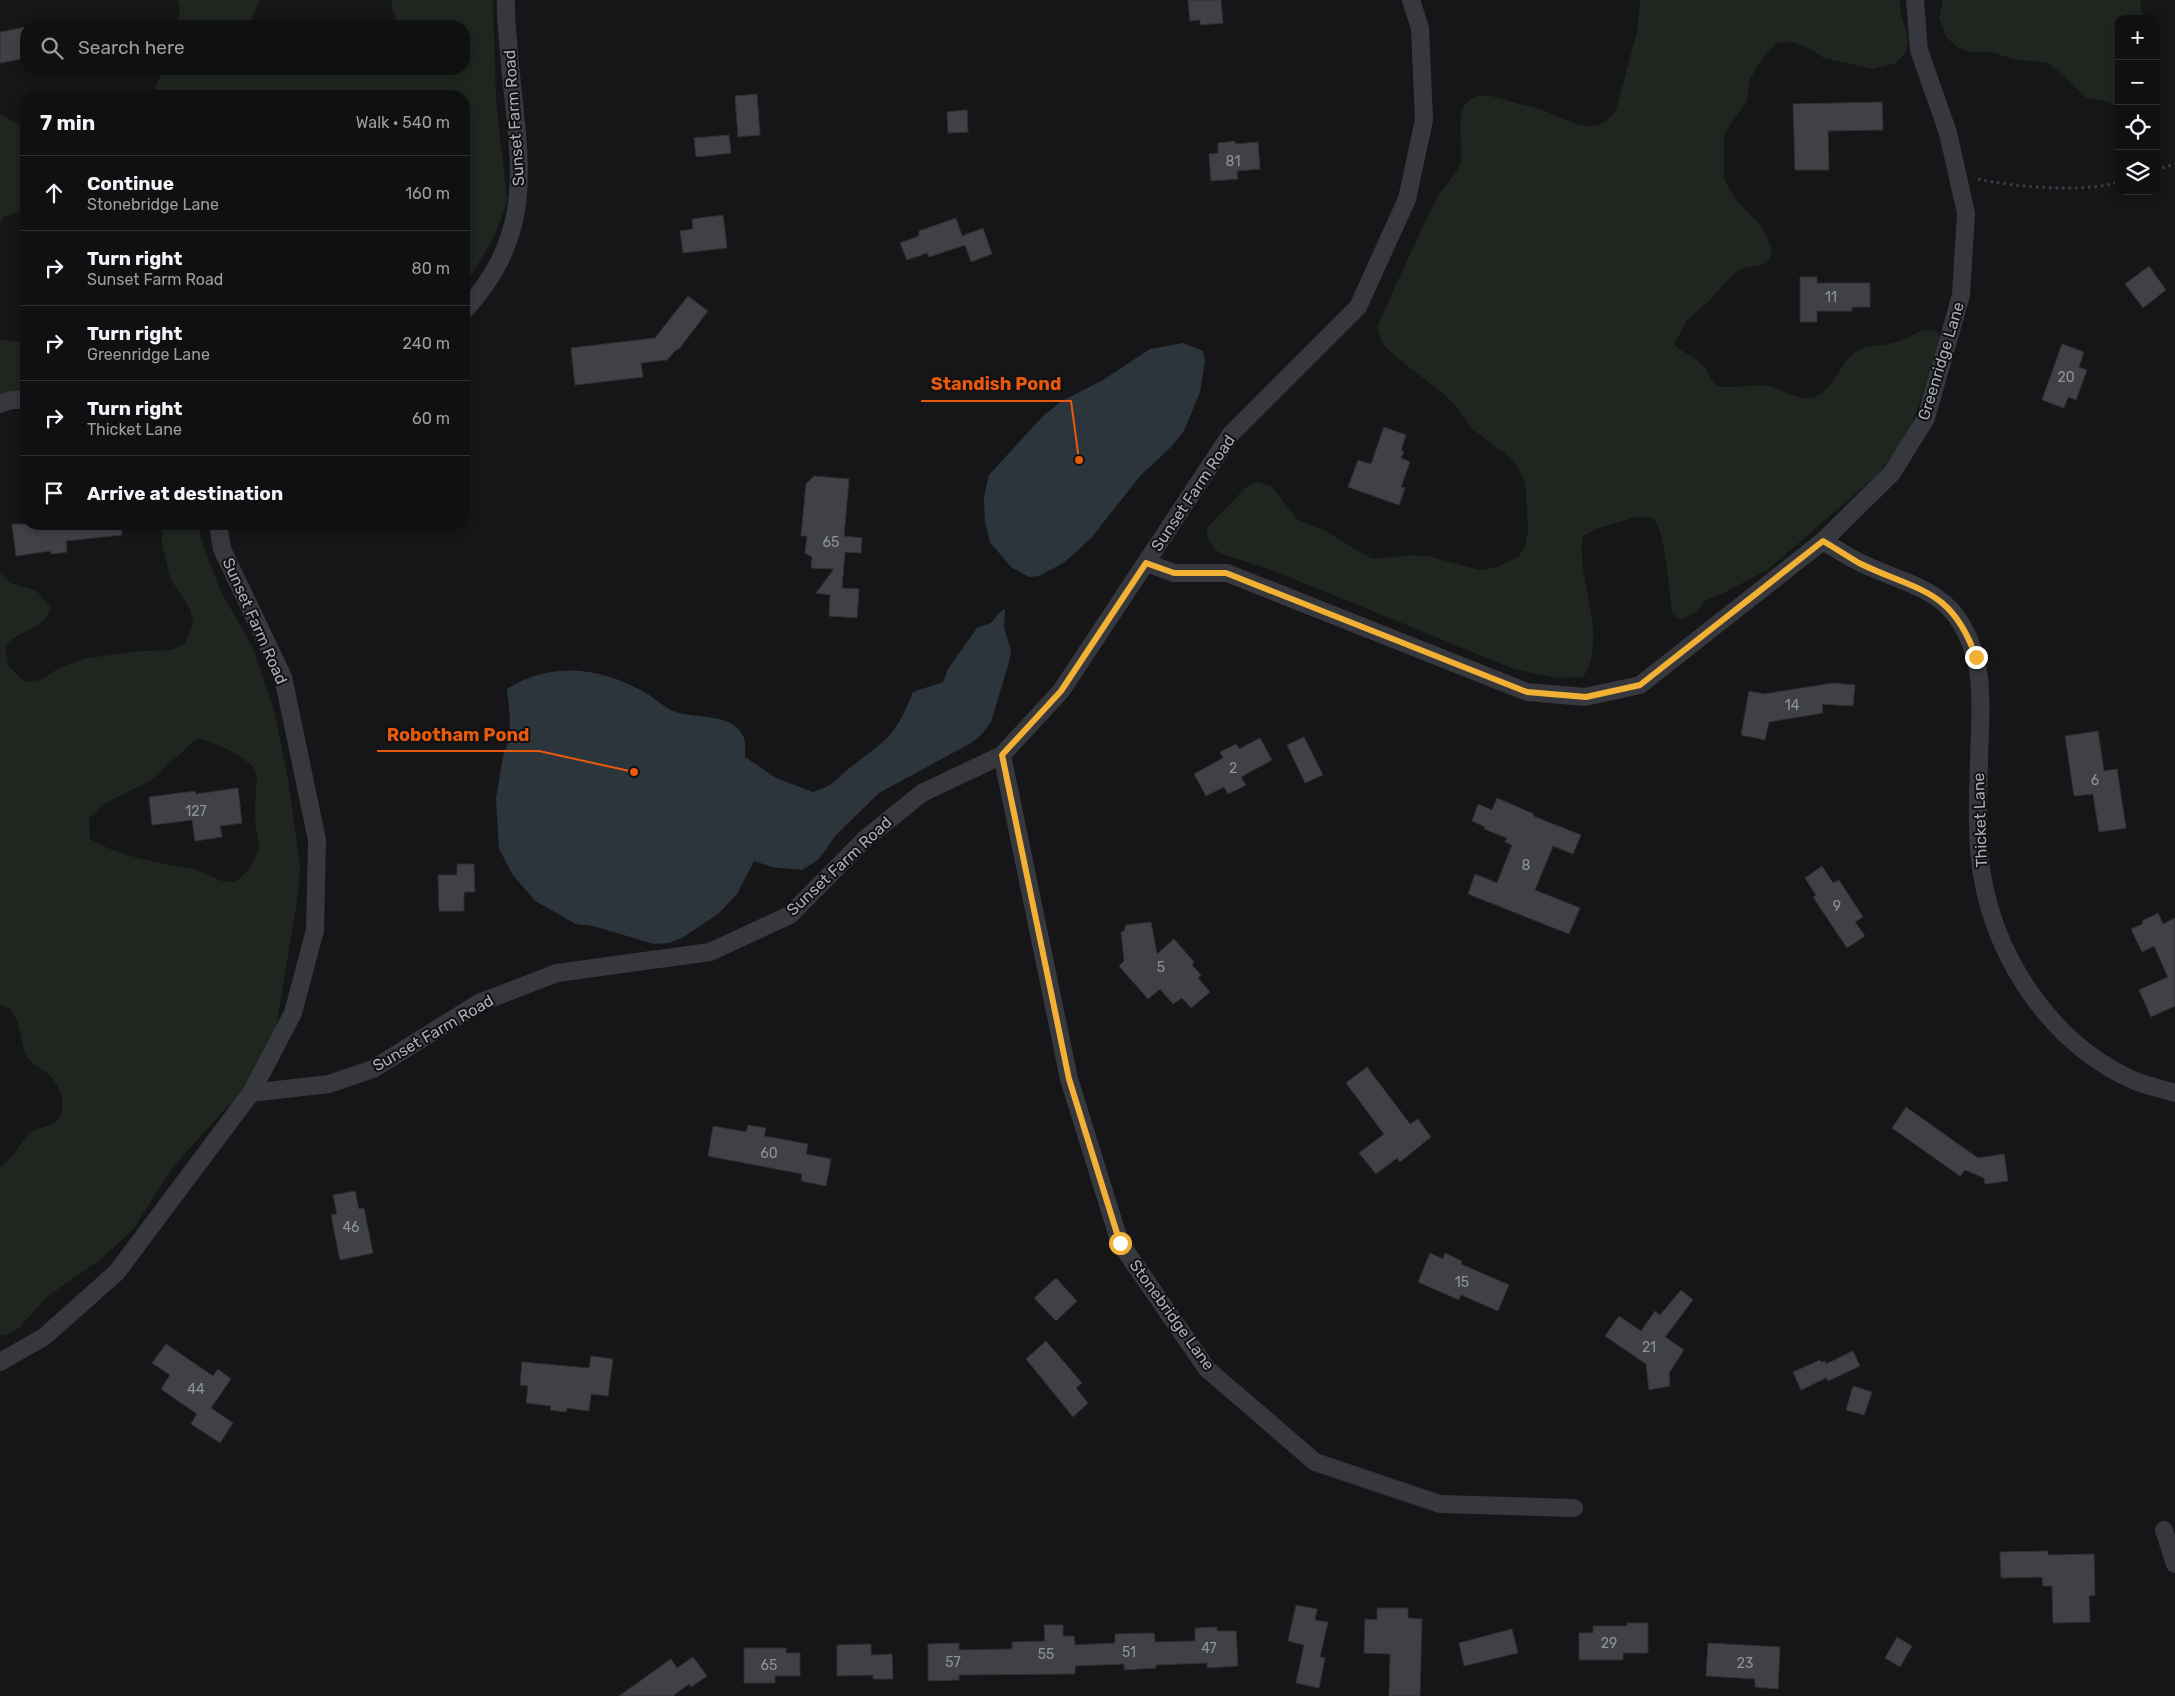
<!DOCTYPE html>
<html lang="en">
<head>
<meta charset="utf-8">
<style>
	body { margin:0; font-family:Rubik,sans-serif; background:#19191b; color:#f1f3f6 }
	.controls { position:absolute; right:15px; top:15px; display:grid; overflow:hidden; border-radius:10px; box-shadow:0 2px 8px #0003 }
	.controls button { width:45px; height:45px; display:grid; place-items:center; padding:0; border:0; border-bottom:1px solid #303032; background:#101012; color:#f1f3f6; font:25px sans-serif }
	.stop { position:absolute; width:15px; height:15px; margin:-11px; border:4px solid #f2b134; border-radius:50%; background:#fff }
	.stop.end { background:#f2b134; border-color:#fff; box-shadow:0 1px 5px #0008 }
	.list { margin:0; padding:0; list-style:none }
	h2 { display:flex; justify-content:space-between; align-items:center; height:65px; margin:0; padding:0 20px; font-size:21px }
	h2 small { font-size:16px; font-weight:400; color:#9c9d9f }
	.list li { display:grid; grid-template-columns:32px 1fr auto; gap:15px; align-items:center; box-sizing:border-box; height:75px; padding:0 20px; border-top:1px solid #303032 }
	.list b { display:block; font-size:19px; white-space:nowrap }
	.list p { margin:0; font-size:16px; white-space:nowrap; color:#9c9d9f }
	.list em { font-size:16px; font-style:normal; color:#9c9d9f }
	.icon { flex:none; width:28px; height:28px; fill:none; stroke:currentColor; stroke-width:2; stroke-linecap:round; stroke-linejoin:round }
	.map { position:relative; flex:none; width:2175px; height:1696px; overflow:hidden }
	.search { position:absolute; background:#101012; box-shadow:0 2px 8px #0003; left:20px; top:20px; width:450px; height:55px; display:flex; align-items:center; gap:12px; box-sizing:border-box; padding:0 18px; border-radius:20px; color:#9c9d9f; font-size:19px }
	.panel { position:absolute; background:#101012; box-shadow:0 2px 8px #0003; left:20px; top:90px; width:450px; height:440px; border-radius:20px }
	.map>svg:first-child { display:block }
</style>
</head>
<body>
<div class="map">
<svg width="2175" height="1696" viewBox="0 0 2175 1696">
	<rect width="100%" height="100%" fill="#161618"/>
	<path fill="#1e261f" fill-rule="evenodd" d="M178 0H260L252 17 253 26H178L180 6Z
		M392 0H493L496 100 507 200C499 232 482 259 464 285V96H152L163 69H464V26H396C397 16 391 10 392 0Z
		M1640 0H1900V10L1908 38 1906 52 1896 63 1873 69 1824 58 1806 47 1792 42 1777 43 1762 59 1750 79 1747 101 1724 134V179L1736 200 1759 224 1767 237 1772 252 1770 259 1765 264 1743 268 1731 276 1710 300 1687 320 1674 345C1683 352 1698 359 1705 368 1709 374 1712 383 1718 386 1726 389 1756 384 1767 386 1781 388 1800 403 1815 397 1835 389 1840 360 1859 350 1872 344 1887 346 1900 341 1914 336 1922 325 1938 332L1939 339C1924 391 1914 438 1875 477L1766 571 1721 594 1707 599 1697 611 1684 619H1678L1672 613C1670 597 1665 527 1653 519 1646 514 1631 518 1623 521 1608 525 1596 528 1583 536 1575 580 1610 636 1583 677L1555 678 1514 669 1272 570 1219 553 1209 542 1206 529 1245 488 1257 482 1271 486 1298 520 1324 530 1372 559 1414 555 1427 556 1481 570 1494 568 1519 557 1525 545 1528 531 1526 491 1523 477 1516 464 1506 454 1472 429 1456 406 1446 396 1390 352 1381 341 1377 327C1396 285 1415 242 1436 200 1442 188 1454 178 1459 166 1467 148 1450 110 1473 98 1484 92 1498 98 1510 101 1520 105 1532 106 1542 110 1569 119 1595 141 1616 110L1637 32Z
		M1943 0H2140L2143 19H2119V108L2108 102 2087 98 2049 63 2013 59 1992 52H1971L1957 47 1946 37 1939 18Z
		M0 114 13 122 26 127V209L3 217 0 224Z
		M0 340 26 342V398L0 401Z
		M162 524H198L200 536 220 590 253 648 274 710 288 779 300 865 298 895 272 1052 253 1091 227 1107 173 1167 134 1228 124 1238 101 1259 48 1296 19 1328 6 1336 0 1334V1167C14 1160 19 1143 30 1133 37 1127 48 1128 55 1122 69 1109 61 1086 49 1075 42 1068 34 1066 28 1058 21 1048 22 1032 17 1021 15 1016 11 1012 9 1008L0 1005V573L10 583 37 591 50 607C47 630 14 631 5 647L9 667 25 682 40 680 59 668 87 658 143 651 172 650 185 643 193 623 190 609 170 578 162 542ZM202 739C220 746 250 756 257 775 256 792 254 809 256 825 256 833 260 841 259 848 258 857 242 882 232 882 218 883 206 872 193 869 158 863 121 857 90 839L89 818 105 803 150 781 195 740Z"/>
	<path fill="#2c353c" d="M1183 343 1203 351 1205 361 1200 392 1184 431 1172 446 1141 475 1091 538 1065 562 1039 576 1029 577 1011 567 990 542 985 522 984 497 989 475 1043 416 1062 401 1103 380 1150 349Z
		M1005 609 1004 628 1011 650 1009 662 991 722 982 734 971 743 879 793 836 835 819 859 802 870 772 867 754 861 737 894 718 914 682 938 669 943 654 944 593 926 576 924 535 901 513 875 499 849 496 799 503 756 509 740 510 717 507 689C551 661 600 667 644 692 654 697 663 707 673 711 695 720 733 711 744 738 746 743 745 751 745 757L776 778 813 792C820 789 828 787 834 782 840 777 845 771 852 766 888 739 896 735 913 692L943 682 948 669 977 628 991 623 1000 612Z"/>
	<path fill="#404145" stroke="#303034" d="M1188 0H1221L1223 23 1200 25V20L1190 21Z
		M26 27V58L0 63V32Z
		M757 94 760 135 738 137 735 96Z
		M1882 102 1883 130 1828 131 1829 170H1795L1793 104Z
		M967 110 968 132 948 133 947 112Z
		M729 135 731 153 696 157 694 138Z
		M1235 141V144L1258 142 1260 169 1237 171 1238 179 1211 181 1209 154 1218 153V143Z
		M723 215 727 248 683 253 680 231 693 229 692 219Z
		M956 218 962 236 983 228 992 254 971 262 965 245 929 257 927 253 907 260 900 243 919 236V231Z
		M2149 266 2166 290 2143 308 2125 284Z
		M1800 277H1817V283H1870V307H1852V311H1817V322H1800Z
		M688 296 708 311 679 349 676 350 667 360 641 363 643 377 575 385 571 348 655 338Z
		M2062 344 2084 352 2079 367 2087 370 2076 400 2068 397 2064 408 2042 400Z
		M1384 427 1406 435 1401 450 1404 452 1401 458 1410 462 1401 487 1405 488 1399 505 1348 487 1358 460 1371 464Z
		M814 476 849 479 844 536 862 538 861 553 845 552 842 588 859 589 857 618 829 616 830 595 816 593 834 569 811 568 812 557 805 553 807 536H801L806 484Z
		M12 524H121L122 535 66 541 67 552 51 554 50 551 16 556Z
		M1833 683 1855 685 1853 706 1822 704 1823 713 1769 722 1765 740 1741 735 1749 691 1764 694Z
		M2098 731 2104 771 2117 769 2126 828 2099 832 2093 794 2074 796 2065 736Z
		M1304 737 1323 775 1305 783 1287 745Z
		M1260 738 1272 760 1241 777 1246 785 1228 794 1224 787 1206 796 1194 774 1223 758 1220 752 1236 744 1239 749Z
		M238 788 242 823 220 826 222 837 195 841 192 820 152 825 149 797 195 791 196 794Z
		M1497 798 1534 814 1533 816 1581 835 1573 854 1553 846 1535 890 1580 908 1569 934 1468 894 1475 874 1497 883 1512 845 1505 842 1507 838 1484 829 1485 827 1472 821 1478 804 1492 810Z
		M457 864H474L475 892H464V911H439L438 875H457Z
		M1822 866 1833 883 1839 880 1863 917 1855 922 1865 936 1847 948 1813 897 1816 895 1805 878Z
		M2158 913 2163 924 2175 918V1006L2151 1017 2139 990 2168 977 2154 946 2142 952 2131 929 2143 924 2142 921Z
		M1151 922 1157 954 1174 939 1194 962 1192 965 1201 975 1198 978 1210 992 1191 1008 1182 998 1173 1004 1160 989 1148 999 1119 966 1124 961 1121 932 1124 931 1126 925Z
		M1367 1067 1410 1124 1418 1119 1431 1137 1400 1162 1397 1158 1376 1174 1359 1153 1384 1134 1346 1083Z
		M1906 1107 1978 1158 2004 1154 2008 1181 1985 1184 1984 1178 1965 1170 1960 1176 1892 1128Z
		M748 1125 766 1128 764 1136 808 1144 806 1154 831 1159 826 1186 801 1181 802 1174 708 1156 713 1126 746 1132Z
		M355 1191 359 1209 364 1208 373 1253 340 1260 331 1215 337 1214 333 1195Z
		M1430 1253 1443 1259 1445 1253 1462 1261 1461 1264 1509 1285 1498 1311 1461 1295 1459 1300 1418 1282Z
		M1056 1278 1077 1301 1056 1321 1034 1298Z
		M1681 1290 1693 1300 1665 1337 1684 1350 1669 1373 1670 1386 1649 1390 1646 1364 1605 1336 1619 1316 1641 1331 1655 1311 1660 1315Z
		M1046 1341 1082 1383 1076 1388 1088 1403 1073 1417 1026 1359Z
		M166 1344 213 1376 218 1369 231 1379 211 1408 233 1423 220 1443 191 1424 197 1414 161 1389 170 1375 152 1363Z
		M1853 1351 1860 1366 1828 1381 1826 1378 1801 1390 1793 1372 1820 1360 1821 1362 1825 1361 1826 1364Z
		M591 1356 613 1359 608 1396 591 1394 589 1411 567 1408 566 1412 550 1410 551 1406 526 1403 528 1386 520 1385 522 1362 589 1368Z
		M1853 1386 1872 1392 1864 1415 1846 1410Z
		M2048 1551V1555L2094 1554 2095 1595 2089 1596 2090 1622 2053 1623 2052 1586H2043L2042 1577 2001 1578 2000 1552Z
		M1296 1605 1317 1609 1315 1620 1328 1622 1320 1657 1325 1658 1319 1688 1296 1683 1304 1645 1288 1641Z
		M1377 1608H1408V1618L1422 1619 1420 1696H1389L1390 1654 1364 1653 1365 1619 1377 1620Z
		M1627 1623H1648V1653H1623V1660H1579V1633H1593V1626H1627Z
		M1044 1625H1063V1636H1074L1075 1645 1115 1643V1634L1154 1633 1155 1642 1195 1641V1628L1217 1627V1631H1236L1238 1666 1207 1668V1663L1156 1665V1668L1124 1670V1664L1075 1666V1674L959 1675V1680L928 1681V1644L959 1643V1650L1012 1649V1642L1045 1641Z
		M1512 1629 1518 1653 1464 1666 1459 1643Z
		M1897 1637 1912 1646 1900 1667 1885 1658Z
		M1708 1643 1780 1647 1778 1689 1755 1687V1679L1706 1676Z
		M871 1644V1655L892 1654 893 1679H873V1675L837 1676V1645Z
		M744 1648H786V1653H800V1676H775V1683H744Z
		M693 1657 707 1676 691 1687 689 1684 673 1696H619L671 1659 677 1668Z"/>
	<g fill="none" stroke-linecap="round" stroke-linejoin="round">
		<path stroke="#3d3f44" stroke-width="3" stroke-dasharray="2.5 4" stroke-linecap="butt" d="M2156 170 2175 164
			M1978 179C2013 187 2085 193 2119 182"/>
		<path stroke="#37383d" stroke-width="18" d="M464 311C541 229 517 154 509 53 508 36 505 17 506 0
			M0 404 11 400H26
			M1823 541C1835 548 1846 556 1859 562 1892 579 1933 585 1956 616 1988 661 1980 710 1979 762 1978 799 1976 838 1982 875 1997 962 2053 1045 2135 1081 2148 1086 2162 1089 2175 1093
			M1147 563 1174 573H1227L1527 692 1585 697 1640 685 1823 541 1892 473 1926 418 1961 295 1966 213 1948 133 1919 50 1915 0
			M1002 755 1069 1079 1120 1243 1207 1369 1315 1462 1440 1504 1574 1508
			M251 1093 329 1084 373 1069 479 1003 557 973 710 952 790 915 865 839 922 793 1002 755 1061 691 1231 434 1358 307 1407 199 1424 120 1420 28 1411 0
			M0 1362 44 1337 117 1272 251 1093 293 1013 315 930 317 840 283 677 222 549 218 524
			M2164 1530 2175 1564"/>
	</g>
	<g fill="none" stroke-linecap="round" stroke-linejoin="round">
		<path stroke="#f2b134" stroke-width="6" d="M1120 1243 1069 1079 1002 755 1061 691 1146 563 1174 573H1226L1527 692 1586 697 1640 685 1823 541C1835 548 1847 556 1859 563 1918 592 1951 587 1976 657"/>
	</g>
	<g text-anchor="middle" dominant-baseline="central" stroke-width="4" stroke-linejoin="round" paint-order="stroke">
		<g font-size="14" fill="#8e929b">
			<text x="1233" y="161">81</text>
			<text x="1831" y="297">11</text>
			<text x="2066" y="377">20</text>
			<text x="831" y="542">65</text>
			<text x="1792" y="705">14</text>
			<text x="1233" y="768">2</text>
			<text x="2095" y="780">6</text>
			<text x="196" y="811">127</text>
			<text x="1526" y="865">8</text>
			<text x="1837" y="906">9</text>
			<text x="1161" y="967">5</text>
			<text x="769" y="1153">60</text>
			<text x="351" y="1227">46</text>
			<text x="1462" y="1282">15</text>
			<text x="1649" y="1347">21</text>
			<text x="196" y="1389">44</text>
			<text x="1609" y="1643">29</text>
			<text x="1209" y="1648">47</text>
			<text x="1129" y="1652">51</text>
			<text x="1046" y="1654">55</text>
			<text x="953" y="1662">57</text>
			<text x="1745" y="1663">23</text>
			<text x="769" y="1665">65</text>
		</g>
		<g font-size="16" fill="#a8adb8" stroke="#111113">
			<text transform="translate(514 118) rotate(-94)">Sunset Farm Road</text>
			<text transform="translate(1941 361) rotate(-73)">Greenridge Lane</text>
			<text transform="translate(1193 493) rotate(-56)">Sunset Farm Road</text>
			<text transform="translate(255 621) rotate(66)">Sunset Farm Road</text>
			<text transform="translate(1980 820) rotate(-92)">Thicket Lane</text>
			<text transform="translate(839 866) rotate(-43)">Sunset Farm Road</text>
			<text transform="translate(433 1033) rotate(-30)">Sunset Farm Road</text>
			<text transform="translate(1172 1315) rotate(54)">Stonebridge Lane</text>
		</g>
	</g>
	<path fill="none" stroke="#e8590c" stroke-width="2" d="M1079 460L1071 401H921M634 772L539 751H377"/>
	<g fill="#e8590c" stroke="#111113" stroke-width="2">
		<circle cx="1079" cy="460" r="5"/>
		<circle cx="634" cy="772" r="5"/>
	</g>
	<g font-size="18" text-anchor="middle" font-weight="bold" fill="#e8590c" stroke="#111113" stroke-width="4" stroke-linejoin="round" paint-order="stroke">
		<text x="996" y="390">Standish Pond</text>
		<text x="458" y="741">Robotham Pond</text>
	</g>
</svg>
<div class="controls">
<button>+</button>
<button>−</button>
<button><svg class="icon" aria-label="locate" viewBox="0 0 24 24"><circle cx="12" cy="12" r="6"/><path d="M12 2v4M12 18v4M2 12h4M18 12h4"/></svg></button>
<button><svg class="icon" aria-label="layers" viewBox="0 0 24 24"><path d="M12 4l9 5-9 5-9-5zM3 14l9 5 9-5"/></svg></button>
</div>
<div class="stop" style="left:1120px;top:1243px"></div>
<div class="stop end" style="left:1976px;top:657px"></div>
<div class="search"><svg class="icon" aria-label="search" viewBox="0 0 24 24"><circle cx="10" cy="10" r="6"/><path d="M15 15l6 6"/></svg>Search here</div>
<section class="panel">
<h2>7 min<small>Walk · 540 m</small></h2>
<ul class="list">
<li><svg class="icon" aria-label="ahead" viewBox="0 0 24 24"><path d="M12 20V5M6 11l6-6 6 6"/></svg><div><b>Continue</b><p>Stonebridge Lane</p></div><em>160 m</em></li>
<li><svg class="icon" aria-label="right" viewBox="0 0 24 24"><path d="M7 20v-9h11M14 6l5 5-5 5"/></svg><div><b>Turn right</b><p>Sunset Farm Road</p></div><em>80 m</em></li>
<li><svg class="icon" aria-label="right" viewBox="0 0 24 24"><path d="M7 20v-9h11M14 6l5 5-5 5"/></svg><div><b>Turn right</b><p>Greenridge Lane</p></div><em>240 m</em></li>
<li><svg class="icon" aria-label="right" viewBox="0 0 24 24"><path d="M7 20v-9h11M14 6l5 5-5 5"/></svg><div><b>Turn right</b><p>Thicket Lane</p></div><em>60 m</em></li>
<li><svg class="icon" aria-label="arrive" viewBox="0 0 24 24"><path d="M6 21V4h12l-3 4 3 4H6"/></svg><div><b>Arrive at destination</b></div></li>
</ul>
</section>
</div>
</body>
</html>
